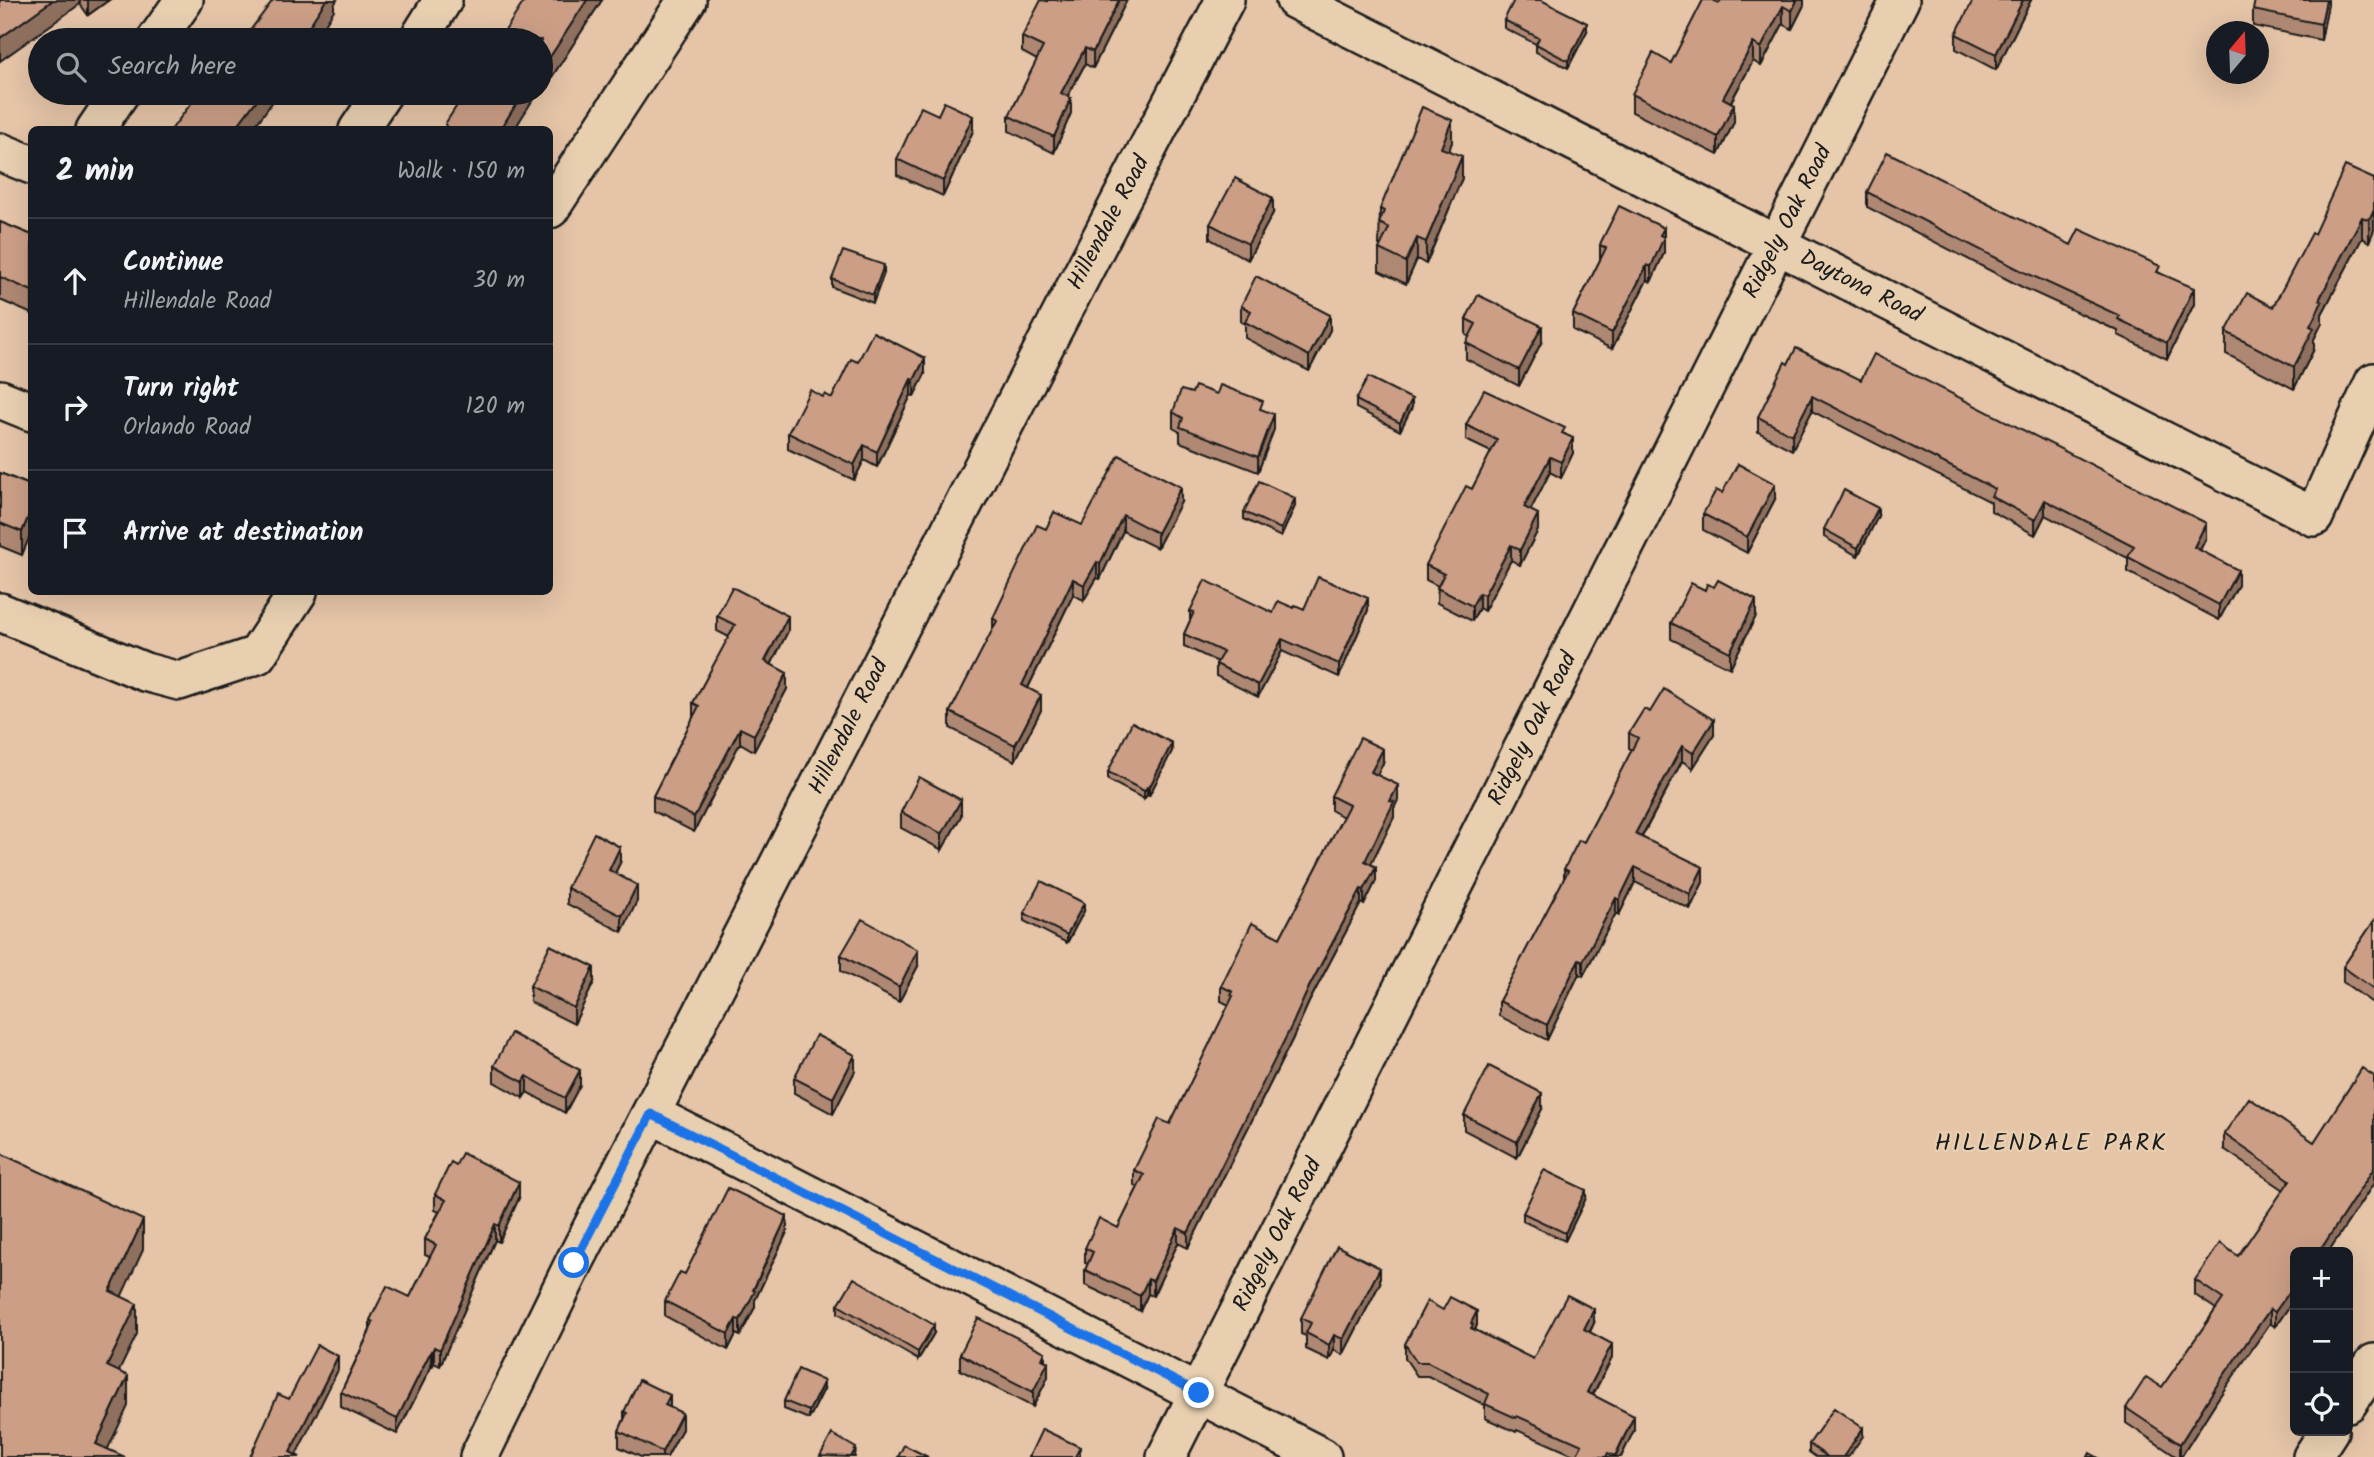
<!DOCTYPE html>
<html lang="en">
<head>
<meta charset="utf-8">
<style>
	body { margin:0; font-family:Kalam,sans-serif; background:#20242c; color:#f1f3f6 }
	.controls { position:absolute; right:21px; bottom:21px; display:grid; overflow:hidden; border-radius:10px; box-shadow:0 7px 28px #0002 }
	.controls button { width:63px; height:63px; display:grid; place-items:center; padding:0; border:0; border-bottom:2px solid #363941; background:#171b24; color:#f1f3f6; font:35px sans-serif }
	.compass { position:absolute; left:2206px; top:21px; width:63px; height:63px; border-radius:50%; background:#171b24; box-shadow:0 7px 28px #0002; rotate:19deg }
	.stop { position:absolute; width:21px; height:21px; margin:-16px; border:5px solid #1a73e8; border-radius:50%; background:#fff }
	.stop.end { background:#1a73e8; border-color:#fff; box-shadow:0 2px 7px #0008 }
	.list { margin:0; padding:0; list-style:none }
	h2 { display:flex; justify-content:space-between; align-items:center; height:91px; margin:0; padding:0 28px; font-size:30px }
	h2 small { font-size:23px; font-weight:400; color:#9ea1a6 }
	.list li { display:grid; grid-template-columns:46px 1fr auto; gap:21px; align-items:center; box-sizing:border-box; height:126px; padding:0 28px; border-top:2px solid #363941 }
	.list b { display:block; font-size:26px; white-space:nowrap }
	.list p { margin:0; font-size:23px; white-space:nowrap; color:#9ea1a6 }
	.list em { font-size:23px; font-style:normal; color:#9ea1a6 }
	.icon { flex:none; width:38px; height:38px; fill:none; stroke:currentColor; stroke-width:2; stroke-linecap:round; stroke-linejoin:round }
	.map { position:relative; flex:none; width:2374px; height:1457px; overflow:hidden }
	.search { position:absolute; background:#171b24; box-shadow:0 7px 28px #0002; left:28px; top:28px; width:525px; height:77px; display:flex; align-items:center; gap:18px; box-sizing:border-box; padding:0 24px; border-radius:38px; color:#9ea1a6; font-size:26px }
	.panel { position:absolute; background:#171b24; box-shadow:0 7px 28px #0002; left:28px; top:126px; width:525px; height:469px; border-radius:10px }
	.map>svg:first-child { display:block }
</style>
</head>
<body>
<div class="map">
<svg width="2374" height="1457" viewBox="0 0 2374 1457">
	<rect width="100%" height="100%" fill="#e5c4a7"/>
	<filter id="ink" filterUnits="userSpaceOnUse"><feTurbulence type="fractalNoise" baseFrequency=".0143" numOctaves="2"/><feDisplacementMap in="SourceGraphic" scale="14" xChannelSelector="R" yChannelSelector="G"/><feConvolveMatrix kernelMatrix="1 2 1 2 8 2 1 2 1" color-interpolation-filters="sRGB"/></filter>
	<g filter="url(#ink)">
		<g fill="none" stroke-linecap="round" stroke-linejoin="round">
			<g stroke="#1c1c1c" stroke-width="42">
				<path id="minor" d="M1295 0 2314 517 2374 382
					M156 40 184 0
					M418 40 443 0
					M95 130 120 93
					M358 130 383 93
					M0 152 32 165
					M550 209 687 0
					M0 399 32 412
					M0 612 145 672 179 681 257 655 298 592
					M651 1114 1322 1457
					M2348 1403 2374 1363
					M479 1457 574 1263 1039 357 1225 0
					M1166 1457 1900 0
					M2312 1457 2329 1431"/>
			</g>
			<use href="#minor" stroke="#e8cfb0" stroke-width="37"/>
		</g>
		<path fill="#af8873" stroke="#1c1c1c" stroke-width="2" d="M0 0H109L88 15 80 4Z
			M525 0H602L546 86 542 84Z
			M1047 0H1127L1093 68 1085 64 1068 96 1071 113 1054 153 1009 131V116L1037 60 1022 52V37Z
			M1804 0V5L1792 29 1783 24 1761 66 1753 61 1731 102 1734 122 1718 155 1632 112V94L1671 63 1719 3Z
			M2031 0 1996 70 1956 49V34Z
			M2328 0 2321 40 2253 26V10Z
			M1504 20 1587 31 1568 68 1536 52V44L1504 28Z
			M973 131 943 196 897 175V159Z
			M1452 142 1449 151 1462 178 1426 264 1417 259 1406 284 1379 271V249L1381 246 1379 245 1380 209Z
			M2374 179 2369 242 2362 238 2322 314V323L2314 339V349L2294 389 2226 354V332L2273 307 2314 234Z
			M1867 192 2071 245 2160 273 2194 304 2167 359 2118 335V331L2022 287 1867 207Z
			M1273 213 1248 260 1210 239V224Z
			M0 222 32 235V314L0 300Z
			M1664 237V253L1651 282 1647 280 1612 349 1573 330V314L1600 260V245Z
			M884 273 873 303 832 287V279Z
			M1241 306 1330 330 1309 371 1245 338V324L1241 322Z
			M1466 319 1542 341 1519 386 1466 359V343L1470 337 1466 335Z
			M858 362 925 374 914 396 911 395 877 467 864 460 854 480 788 449V433L832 398Z
			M1788 364 1861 380 2206 538 2200 550 2238 585 2219 620 2128 572V558L2045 515 2035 535 1991 511V502L1812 411 1792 450 1758 432V417Z
			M1192 393 1263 410 1274 429 1258 472 1180 442V432L1173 428V412Z
			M1356 400 1412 407 1400 431 1356 408Z
			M1466 425 1565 434 1573 453 1561 478 1550 472 1530 511 1538 530 1520 565 1511 560 1484 611 1479 608 1472 621 1437 603 1438 586 1426 580V565L1472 489 1491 452 1466 440Z
			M0 473 32 486 22 555 0 546Z
			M1722 493 1775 499 1747 553 1703 530V514Z
			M1181 502 1157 548 1123 531 1100 579 1097 578 1084 600 1073 595 1028 688 1041 710 1015 761 950 728V712L993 630V618L1046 529 1082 525Z
			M1295 506 1281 537 1244 519V512Z
			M1878 516 1858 556 1824 537V529Z
			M1294 608 1368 610 1339 677 1282 651 1258 697 1216 676V664L1218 662 1184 646V634L1190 621V611L1273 613Z
			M717 616 788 631 771 665 787 689 754 751 740 743 694 832 653 811V796L693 718V703L729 637 717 631Z
			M1756 616 1730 668 1671 639V623Z
			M1650 712 1714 735 1693 768 1682 761 1642 837 1703 882 1690 909 1635 882 1619 915 1616 913 1583 976 1579 974 1547 1040 1499 1016V1001L1564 879V869L1584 842 1632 750 1629 748V733Z
			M1172 751 1149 796 1147 795 1144 799 1108 780V772Z
			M1383 763 1377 775 1398 800 1394 808V817L1371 864 1376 881 1364 905 1361 903 1309 1002 1292 1040 1188 1248 1178 1243 1153 1296 1148 1294 1140 1311 1085 1285V1270L1088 1264 1085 1263V1248L1118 1228 1138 1187 1134 1185V1170L1170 1124 1229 1005 1221 1001V986L1280 938 1343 817 1331 810V796Z
			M901 812 961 816 942 850 901 828Z
			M620 863 615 873 637 901 622 932 567 904V888Z
			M1084 911 1067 943 1024 921V913Z
			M2374 921V1004L2343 982V967Z
			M841 955 918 966 899 1002 841 971Z
			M594 982 574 1024 530 1002V986Z
			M494 1066 580 1085 565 1113 527 1092 523 1098 494 1082Z
			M855 1071 833 1114 794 1093V1078Z
			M1542 1109 1517 1158 1464 1130V1115Z
			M2224 1134 2374 1183 2328 1252H2295V1298L2275 1327 2270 1323 2217 1400 2181 1457H2177L2126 1423V1408L2162 1387 2216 1309 2195 1295V1280L2238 1256 2284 1190 2224 1149Z
			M435 1194 519 1198 499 1242 495 1240 440 1366 434 1363 432 1367H431L397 1434 341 1407V1392L370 1330V1320L410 1297 430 1257 425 1255V1239L439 1212 435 1210Z
			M1586 1198 1565 1241 1523 1221V1213Z
			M787 1232 755 1300V1307L740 1336 736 1334 728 1350 665 1316V1301L685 1274Z
			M1380 1283 1343 1355 1334 1350 1329 1360 1306 1349V1336L1301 1334V1318Z
			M838 1305 934 1333 918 1360 838 1313Z
			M1443 1310 1477 1325 1475 1330 1533 1359 1594 1323 1590 1332 1612 1358 1593 1395 1634 1430 1621 1457H1576V1456L1517 1430 1516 1432 1485 1418V1405L1428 1376H1417L1405 1358V1344Z
			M960 1354 1045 1360 1048 1377 1033 1407 960 1370Z
			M824 1389 809 1419 784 1409V1401Z
			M670 1407 682 1429 667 1457H641L619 1447V1431L624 1420V1412Z
			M1863 1436 1848 1457H1816L1809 1452V1444Z"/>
		<path fill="#8f6f5e" stroke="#1c1c1c" stroke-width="2" d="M53 0H80V4L0 61V38Z
			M88 0H109L88 15Z
			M326 0H337L334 5V10L315 40H300Z
			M587 0H602L546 86V63Z
			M1119 0H1127L1093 68V52Z
			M1797 0H1804V5L1792 29V11Z
			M2023 0H2031L1996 70V54Z
			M2326 0H2328V5L2321 40V24Z
			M1783 6V24L1761 66V48Z
			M1587 23V31L1568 68V61Z
			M1753 43V61L1723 116V98Z
			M1085 48V64L1061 108V93Z
			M542 61V84L541 87V64Z
			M262 93H279L252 130H234Z
			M523 93H537L514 130H500Z
			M1071 98V113L1054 153V137Z
			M1734 104V122L1718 155V137Z
			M973 116V131L943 196V181Z
			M1452 120V142L1441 169V148Z
			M1462 156V178L1426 264V242Z
			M1273 198V213L1248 260V244Z
			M2374 209V230L2369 242V220Z
			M2362 217V238L2322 314V323L2314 339V349L2294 389V367L2319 300Z
			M1664 228V253L1651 282V267L1660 235Z
			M1417 238V259L1406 284V262Z
			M884 265V273L873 303V295Z
			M1647 265V280L1612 349V333Z
			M2194 288V304L2167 359V343Z
			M1330 315V330L1309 371V356Z
			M1542 326V341L1519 386V370Z
			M925 358V374L914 396V380Z
			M911 379V395L877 467V452Z
			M1812 396V411L1792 450V435Z
			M1412 399V407L1400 431V423Z
			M1274 414V429L1258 472V457Z
			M1573 438V453L1561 478V462Z
			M864 445V460L854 480V465Z
			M1550 457V472L1524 523V507Z
			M1775 484V499L1747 553V537Z
			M1181 487V502L1157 548V533Z
			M1295 498V506L1281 537V529Z
			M2045 500V515L2035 535V520Z
			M32 508V531L22 555V532Z
			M1878 508V516L1858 556V548Z
			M1538 514V530L1520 565V550Z
			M1123 515V531L1100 579V564Z
			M2206 523V538L2194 562V547Z
			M1511 545V560L1484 611V595Z
			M1097 562V578L1084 600V585Z
			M2238 570V585L2219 620V605Z
			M1073 579V595L1022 700V685Z
			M1479 593V608L1472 621V606Z
			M1368 598V610L1339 677V664Z
			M1756 600V616L1730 668V652Z
			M788 616V631L765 677V661Z
			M1282 639V651L1258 697V685Z
			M787 673V689L754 751V735Z
			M1041 695V710L1015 761V745Z
			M1714 720V735L1693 768V753Z
			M740 728V743L694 832V817Z
			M1172 743V751L1149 796V788Z
			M1682 746V761L1635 849V834Z
			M1383 749V763L1371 787V772Z
			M1398 785V800L1394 808V817L1365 876V861L1390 801Z
			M1147 787V795L1144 799V791Z
			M961 800V816L942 850V834Z
			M620 847V863L609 885V870Z
			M1376 867V881L1364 905V890Z
			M1635 867V882L1619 915V900Z
			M1703 867V882L1690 909V894Z
			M637 885V901L622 932V916Z
			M1361 889V903L1309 1002 1292 1040 1188 1248V1233L1309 987Z
			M1616 898V913L1583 976V961Z
			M1084 903V911L1067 943V935Z
			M918 950V966L899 1002V987Z
			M1579 959V974L1547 1040V1025Z
			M594 967V982L574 1024V1008Z
			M855 1055V1071L833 1114V1098Z
			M580 1070V1085L565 1113V1098Z
			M527 1076V1092L523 1098V1082Z
			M1542 1093V1109L1517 1158V1142Z
			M2374 1168V1183L2328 1252H2319Z
			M519 1182V1198L499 1242V1226Z
			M1586 1190V1198L1565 1241V1233Z
			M787 1216V1232L755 1300V1307L740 1336V1320Z
			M143 1220V1250L110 1321V1291Z
			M495 1224V1240L440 1366V1350Z
			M1178 1228V1243L1153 1296V1281Z
			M1380 1268V1283L1343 1355V1339Z
			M1148 1279V1294L1140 1311V1296Z
			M2295 1284V1298L2275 1327V1312Z
			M137 1304V1334L107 1396V1366Z
			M1594 1309V1323L1584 1343V1329Z
			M2270 1309V1323L2217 1400 2181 1457H2180V1444L2217 1385Z
			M1477 1311V1325L1473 1334 1471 1323Z
			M736 1319V1334L728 1350V1334Z
			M934 1325V1333L918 1360V1352Z
			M1334 1335V1350L1329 1360V1345Z
			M1612 1344V1358L1587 1405V1392Z
			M434 1347V1363L432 1367V1352Z
			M431 1351V1367L397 1434V1419Z
			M1045 1352V1367L1048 1362V1377L1033 1407V1392L1042 1359Z
			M338 1356V1370L295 1457 290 1452Z
			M128 1376V1406L104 1457 96 1444Z
			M824 1381V1389L809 1419V1411Z
			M670 1395V1411L665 1405Z
			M682 1413V1429L667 1457H662V1452Z
			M1634 1416V1430L1621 1457H1615Z
			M1863 1428V1436L1848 1457H1843Z
			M1080 1447V1457H1075Z
			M856 1448 855 1457H851Z"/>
		<path fill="#cc9e86" stroke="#1c1c1c" stroke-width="2" d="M0 0H53L0 38Z
			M273 0H326L300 40H243Z
			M525 0H587L546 63 542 61 541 64V40H499Z
			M1041 0 1047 1V0H1119L1093 52 1085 48 1061 93 1071 98 1054 137 1009 116 1043 47 1022 37Z
			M1514 0H1541L1587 23 1568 61 1536 44 1539 38 1504 20Z
			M1703 0H1713L1719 3 1721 0H1797L1792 11 1783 6 1761 48 1753 43 1723 98 1734 104 1718 137 1632 94 1653 53 1671 63Z
			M1973 0H2023L1996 54 1956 34Z
			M2255 0H2326L2321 24 2253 10Z
			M199 93H262L234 130H171Z
			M465 93H523L500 130H444L446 126 445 124Z
			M944 102 973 116 943 181 897 159 921 107 938 115Z
			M1422 107 1452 120 1441 148 1462 156 1426 242 1417 238 1406 262 1379 249 1389 228 1379 223 1384 211 1380 209Z
			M1887 152 2071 245 2079 229 2160 266 2157 272 2194 288 2167 343 2118 319 2120 316 2022 271 1867 192Z
			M2345 166 2374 179V209L2369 220 2362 217 2319 300 2322 302 2310 326 2314 328 2294 367 2226 332 2247 293 2273 307 2312 233 2314 234Z
			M1235 178 1273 198 1248 244 1210 224Z
			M1619 206 1664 228 1660 235 1664 237 1651 267 1647 265 1612 333 1573 314 1606 248 1600 245 1601 242Z
			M0 222 32 235V291L0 277Z
			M843 251 884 265 873 295 832 279Z
			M1256 276 1330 315 1309 356 1245 322 1251 311 1241 306Z
			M1478 295 1542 326 1519 370 1466 343 1476 324 1466 319Z
			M873 332 925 358 914 380 911 379 877 452 864 445 854 465 788 433 810 390 823 397 825 394 832 398 851 359 858 362Z
			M1796 348 1861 380 1874 354 2206 523 2194 547 2238 570 2219 605 2128 557 2134 546 2045 500 2035 520 1991 496 1995 489 1812 396 1792 435 1758 417 1785 362 1788 364Z
			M1368 377 1412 399 1400 423 1356 400Z
			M1220 385 1263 401 1260 409 1274 414 1258 457 1180 427 1183 418 1173 412 1181 390 1192 393 1195 386 1217 394Z
			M1484 390 1565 428 1562 433 1573 438 1561 462 1550 457 1524 507 1538 514 1520 550 1511 545 1484 595 1479 593 1472 606 1437 588 1444 574 1426 565 1466 486 1472 489 1497 440 1466 425Z
			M1119 455 1181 487 1157 533 1123 515 1100 564 1097 562 1084 585 1073 579 1022 685 1041 695 1015 745 950 712 997 621 993 618 1037 525 1046 529 1054 512 1082 525Z
			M1738 464 1775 484 1747 537 1703 514 1716 490 1722 493Z
			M0 473 32 486V508L22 532 0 523Z
			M1259 481 1295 498 1281 529 1244 512Z
			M1844 490 1878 508 1858 548 1824 529Z
			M1318 577 1368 598 1339 664 1282 639 1258 685 1216 664 1223 652 1184 634 1194 612 1190 611 1205 580 1273 613 1278 601 1294 608 1295 605 1304 609Z
			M1718 580 1756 600 1730 652 1671 623 1691 583 1705 590 1707 584 1714 587Z
			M732 587 788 616 765 661 787 673 754 735 740 728 694 817 653 796 699 706 693 703 735 625 717 616Z
			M1664 689 1714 720 1693 753 1682 746 1635 834 1703 867 1690 894 1635 867 1619 900 1616 898 1583 961 1579 959 1547 1025 1499 1001 1568 871 1564 869 1579 840 1584 842 1638 738 1629 733 1644 709 1650 712Z
			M1132 722 1172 743 1149 788 1147 787 1144 791 1108 772Z
			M1360 738 1383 749 1371 772 1398 785 1390 801 1394 802 1365 861 1376 867 1364 890 1361 889 1309 987 1292 1025 1188 1233 1178 1228 1153 1281 1148 1279 1140 1296 1085 1270 1093 1252 1085 1248 1099 1218 1118 1228 1144 1175 1134 1170 1159 1119 1170 1124 1233 996 1231 995 1233 992 1221 986 1252 923 1280 938 1303 894 1349 805 1331 796Z
			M919 777 961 800 942 834 901 812Z
			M594 833 620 847 609 870 637 885 622 916 567 888Z
			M1041 881 1084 903 1067 935 1024 913Z
			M862 919 918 950 899 987 841 955Z
			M2374 921V989L2343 967Z
			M550 945 594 967 574 1008 530 986Z
			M511 1033 580 1070 565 1098 527 1076 523 1082 494 1066Z
			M816 1035 855 1055 833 1098 794 1078Z
			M1489 1066 1542 1093 1517 1142 1464 1115Z
			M2362 1068 2374 1076V1168L2319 1252H2295V1284L2275 1312 2270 1309 2217 1385 2180 1444 2126 1408 2146 1377 2162 1387 2223 1299 2195 1280 2220 1243 2238 1256 2290 1180 2224 1134 2249 1098 2314 1142Z
			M0 1153 143 1220 110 1291 137 1304 107 1366 128 1376 96 1444 125 1457H0Z
			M462 1153 519 1182 499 1226 495 1224 440 1350 434 1347 432 1352 431 1351 397 1419 341 1392 369 1333 373 1322 370 1320 387 1286 410 1297 436 1245 425 1239 446 1200 435 1194 451 1162 456 1165Z
			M1544 1170 1586 1190 1565 1233 1523 1213Z
			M728 1188 787 1216 753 1290 755 1291 740 1320 736 1319 728 1334 665 1301 680 1272 685 1274Z
			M1337 1246 1380 1268 1343 1339 1334 1335 1329 1345 1306 1333 1311 1323 1301 1318Z
			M854 1278 934 1325 918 1352 838 1305Z
			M1567 1295 1594 1309 1584 1329 1612 1344 1587 1392 1634 1416 1615 1456 1608 1453 1606 1457 1576 1456 1582 1445 1517 1416 1516 1418 1485 1404 1489 1394 1428 1362H1417L1405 1344 1427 1301 1443 1310 1450 1297 1477 1311 1471 1323 1473 1325 1471 1328 1533 1359Z
			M978 1318 1045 1352 1042 1359 1048 1362 1033 1392 960 1354Z
			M317 1345 338 1356 290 1452 300 1457H250L278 1394 289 1399Z
			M798 1369 824 1381 809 1411 784 1401Z
			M639 1380 670 1395 665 1405 682 1413 662 1452 619 1431 627 1413 624 1412Z
			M1834 1408 1863 1428 1843 1457H1828L1809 1444Z
			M1042 1429 1080 1447 1075 1457H1029Z
			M832 1434 856 1448 851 1457 820 1456Z
			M904 1445 928 1457H898Z
			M2090 1453 2097 1457H2088Z"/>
	</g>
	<g fill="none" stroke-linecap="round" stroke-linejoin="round" filter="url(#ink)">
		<path stroke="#1a73e8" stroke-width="9" d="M574 1263 651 1114 1199 1393"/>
	</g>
	<g text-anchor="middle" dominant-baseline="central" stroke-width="5" stroke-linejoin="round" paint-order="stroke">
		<g font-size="23" fill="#1c1c1c" stroke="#e8cfb0">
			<text transform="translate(1788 222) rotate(-63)">Ridgely Oak Road</text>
			<text transform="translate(1109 223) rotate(-62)">Hillendale Road</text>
			<text transform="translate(1861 287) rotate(27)">Daytona Road</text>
			<text transform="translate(849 727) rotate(-63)">Hillendale Road</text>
			<text transform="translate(1533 729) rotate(-63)">Ridgely Oak Road</text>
			<text transform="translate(1278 1235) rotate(-63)">Ridgely Oak Road</text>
		</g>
		<g font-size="24" letter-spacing="2" fill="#1c1c1c" stroke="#e8cfb0">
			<text x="2051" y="1143">HILLENDALE PARK</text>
		</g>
	</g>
</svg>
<div class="controls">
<button>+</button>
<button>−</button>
<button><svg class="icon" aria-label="locate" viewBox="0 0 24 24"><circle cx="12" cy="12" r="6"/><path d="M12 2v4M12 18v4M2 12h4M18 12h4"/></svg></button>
</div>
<svg class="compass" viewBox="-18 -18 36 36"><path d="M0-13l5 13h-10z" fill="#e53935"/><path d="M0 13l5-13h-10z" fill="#9ea1a6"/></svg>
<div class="stop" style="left:574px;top:1263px"></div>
<div class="stop end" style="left:1199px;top:1393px"></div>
<div class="search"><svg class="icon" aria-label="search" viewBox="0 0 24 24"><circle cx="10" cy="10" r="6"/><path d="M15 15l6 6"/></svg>Search here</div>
<section class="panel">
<h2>2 min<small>Walk · 150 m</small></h2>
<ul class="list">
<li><svg class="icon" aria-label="ahead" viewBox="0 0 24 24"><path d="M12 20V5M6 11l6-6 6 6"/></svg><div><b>Continue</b><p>Hillendale Road</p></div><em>30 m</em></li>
<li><svg class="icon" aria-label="right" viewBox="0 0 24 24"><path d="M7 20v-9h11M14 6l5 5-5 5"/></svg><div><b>Turn right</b><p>Orlando Road</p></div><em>120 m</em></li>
<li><svg class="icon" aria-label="arrive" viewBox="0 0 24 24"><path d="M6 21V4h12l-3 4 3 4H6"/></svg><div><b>Arrive at destination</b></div></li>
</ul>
</section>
</div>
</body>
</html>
